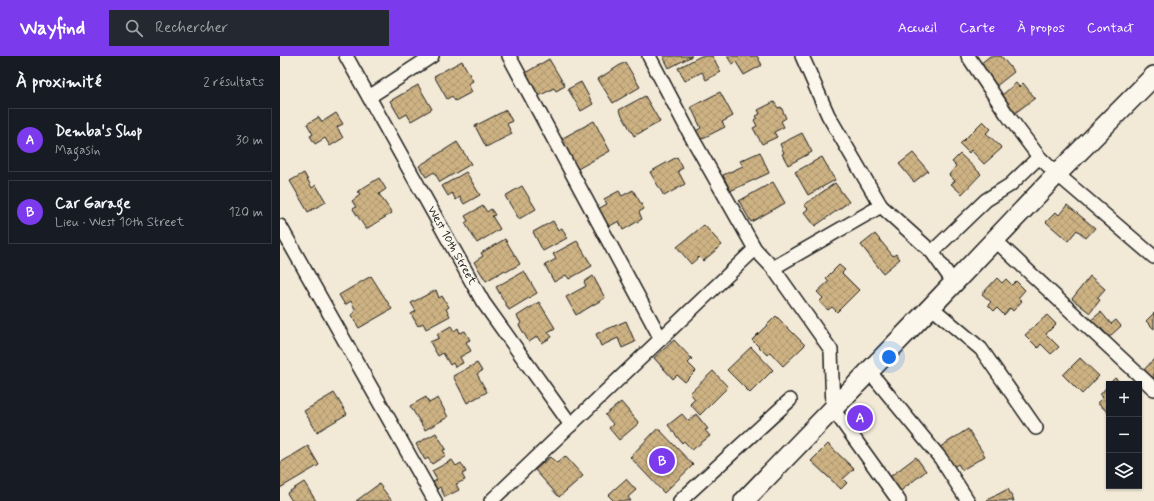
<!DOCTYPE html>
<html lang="fr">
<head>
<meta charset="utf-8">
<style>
	body { margin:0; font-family:Mynerve,sans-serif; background:#242831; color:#f1f3f6 }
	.controls { position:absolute; right:12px; bottom:12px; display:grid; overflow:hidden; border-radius:0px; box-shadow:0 1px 3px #0004 }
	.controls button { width:36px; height:36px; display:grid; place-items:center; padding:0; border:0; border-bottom:1px solid #363941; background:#171b24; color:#f1f3f6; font:20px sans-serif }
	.you { position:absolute; left:609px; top:301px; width:14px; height:14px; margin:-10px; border:3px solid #fff; border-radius:50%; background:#1a73e8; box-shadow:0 0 0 6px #1a73e833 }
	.badge { display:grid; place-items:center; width:26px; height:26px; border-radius:50%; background:#7c3aed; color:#fff; font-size:13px; font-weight:700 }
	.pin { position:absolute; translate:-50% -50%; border:2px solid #fff; box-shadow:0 1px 4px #0006 }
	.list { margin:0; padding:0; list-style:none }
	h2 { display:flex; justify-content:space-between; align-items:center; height:52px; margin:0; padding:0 16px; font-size:17px }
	h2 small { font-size:13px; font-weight:400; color:#9ea1a6 }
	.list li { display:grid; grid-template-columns:26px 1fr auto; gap:12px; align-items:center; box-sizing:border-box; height:64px; margin:0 8px 8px; padding:0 8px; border:1px solid #363941; border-radius:0px }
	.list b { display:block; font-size:15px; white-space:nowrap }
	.list p { margin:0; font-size:13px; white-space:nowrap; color:#9ea1a6 }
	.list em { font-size:13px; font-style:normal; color:#9ea1a6 }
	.icon { flex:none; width:22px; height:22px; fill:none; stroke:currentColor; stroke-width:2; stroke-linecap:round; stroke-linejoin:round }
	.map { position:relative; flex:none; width:874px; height:445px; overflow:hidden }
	header { display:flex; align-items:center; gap:24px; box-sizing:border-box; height:56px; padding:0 20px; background:#7c3aed; color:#fff }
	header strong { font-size:19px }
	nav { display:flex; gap:22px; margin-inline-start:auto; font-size:14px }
	.search { width:280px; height:36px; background:#242831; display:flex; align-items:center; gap:10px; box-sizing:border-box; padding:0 14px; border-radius:0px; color:#9ea1a6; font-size:15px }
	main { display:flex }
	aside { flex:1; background:#171b24 }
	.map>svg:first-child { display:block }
</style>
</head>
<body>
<header>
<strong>Wayfind</strong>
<div class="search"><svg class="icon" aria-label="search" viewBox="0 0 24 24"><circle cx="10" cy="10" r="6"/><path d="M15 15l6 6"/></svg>Rechercher</div>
<nav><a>Accueil</a><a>Carte</a><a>À propos</a><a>Contact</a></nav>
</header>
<main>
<aside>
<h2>À proximité<small>2 résultats</small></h2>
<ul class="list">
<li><span class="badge">A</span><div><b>Demba's Shop</b><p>Magasin</p></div><em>30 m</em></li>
<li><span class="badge">B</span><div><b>Car Garage</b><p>Lieu · West 10th Street</p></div><em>120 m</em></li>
</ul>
</aside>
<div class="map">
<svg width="874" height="445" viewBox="0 0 874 445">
	<defs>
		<pattern id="building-cross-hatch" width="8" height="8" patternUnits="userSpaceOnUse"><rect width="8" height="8" fill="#cdb283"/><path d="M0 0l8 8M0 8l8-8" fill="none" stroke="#af9871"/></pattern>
	</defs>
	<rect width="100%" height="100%" fill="#f2e9d7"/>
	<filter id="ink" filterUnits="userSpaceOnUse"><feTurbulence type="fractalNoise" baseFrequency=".025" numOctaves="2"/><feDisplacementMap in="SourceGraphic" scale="8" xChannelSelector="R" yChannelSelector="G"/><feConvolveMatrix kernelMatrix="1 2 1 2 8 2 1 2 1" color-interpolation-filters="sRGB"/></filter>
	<g filter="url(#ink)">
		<path fill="url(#building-cross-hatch)" stroke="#1c1c1c" d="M383 0H412L389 12Z
			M421 0H432L441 16 426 24 422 16 405 25 398 12Z
			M447 0H477L482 9 464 19 456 6 452 8Z
			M710 0H721L734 16 715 31 700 8Z
			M269 3 285 30 276 35 274 32 259 40 255 34 252 36 245 17Z
			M182 5 193 25 188 28 192 36 175 45 172 40 167 43 154 20Z
			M345 6 360 31 333 47 318 23Z
			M301 26 313 48 301 55 288 33Z
			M736 27 739 31 743 27 755 42 735 57 721 40Z
			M138 29 152 53 131 65 127 58 120 62 110 45Z
			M440 36 453 60 442 66 445 71 419 84 414 76 421 72 411 51Z
			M365 40 380 66 354 80 339 54Z
			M494 46 498 52 501 51 506 62 501 65 504 71 494 76 497 81 482 88 473 72 477 70 474 64 477 62 476 60 480 58 478 54Z
			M226 54 232 65 227 68 232 78 206 91 195 70Z
			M56 57 63 68 57 71 63 82 50 90 45 82 35 88 30 80 33 78 27 68 39 61 42 66Z
			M314 65 330 95 294 115 288 104 292 103 281 83Z
			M703 65 711 73 706 77 722 92 704 108 691 94 689 97 680 88Z
			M522 77 532 96 508 109 502 98 504 97 500 88Z
			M177 86 191 108 160 126 154 116 146 121 139 110Z
			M480 96 489 117 450 135 443 119 463 110 460 105Z
			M633 97 648 115 634 126 619 108Z
			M680 98 701 118 682 138 671 128 675 125 669 119 676 110 672 106Z
			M397 101 403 112 398 115 405 128 384 140 370 116Z
			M542 101 555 124 528 139 515 116Z
			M186 116 200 139 184 148 180 141 176 144 172 137 168 140 162 130Z
			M24 117 32 132 36 129 46 146 28 156 10 125Z
			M99 122 106 133 99 138 112 157 86 173 73 153 76 151 72 145 80 139 78 135Z
			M493 126 505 147 471 166 459 145Z
			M555 127 569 146 535 170 524 156 528 153 524 149Z
			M242 130 256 153 239 163 225 140Z
			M353 134 364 153 359 156 362 163 343 174 339 165 328 171 318 153 327 148 324 143 339 135 342 140Z
			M787 149 815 172 806 182 797 174 788 185 766 166 776 156 779 159Z
			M203 150 207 156 211 153 215 159 212 160 220 173 197 187 185 167 188 165 185 160Z
			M273 165 278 174 282 172 287 182 263 195 253 176Z
			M424 169 442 189 423 205 419 201 411 208 397 191Z
			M595 178 613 200 616 198 620 203 603 217 581 189Z
			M225 183 240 208 226 216 225 214 206 225 194 206 203 200 201 197Z
			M297 185 312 210 289 223 286 219 274 226 265 209 276 203 273 198Z
			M559 209 565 214 562 217 579 234 557 256 552 251 548 254 539 246 543 242 537 236 549 225 546 222Z
			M244 215 257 237 229 254 216 231Z
			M91 220 112 253 79 272 71 259 76 255 71 245 65 249 59 239Z
			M313 220 325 242 296 259 286 241 306 230 304 226Z
			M810 220 825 233 817 242 820 244 810 257 792 243Z
			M717 222 722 227 726 223 732 229 736 225 745 234 738 242 742 245 733 255 730 252 724 259 717 252 714 255 708 249 711 246 702 238Z
			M156 234 159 242 162 240 169 251 166 253 170 260 146 273 143 267 138 270 131 258 136 255 131 247Z
			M259 246 275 272 268 276 272 281 262 287 258 280 249 286 239 269 241 267 237 260Z
			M821 256 831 268 836 264 841 270 829 281 820 271 818 274 810 265Z
			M874 257V273L866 265Z
			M767 259 776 268 766 278 779 291 771 298 761 288 758 292 745 279Z
			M496 260 525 289 503 310 490 296 487 299 472 284Z
			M346 265 355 286 342 292 338 282 321 290 316 278Z
			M171 270 174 275 178 272 180 277 185 275 190 284 186 286 191 295 180 301 183 307 175 311 173 307 170 309 163 297 158 300 150 286 159 282 157 278Z
			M394 284 412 303 408 307 416 315 405 326 397 319 393 323 374 302Z
			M471 291 493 314 470 337 447 314Z
			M800 302 819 320 802 338 783 319Z
			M874 303V331L863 315Z
			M197 307 202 315 197 318 207 336 187 347 173 320Z
			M433 315 448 331 420 359 410 348 415 343 410 337Z
			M835 322 842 328H829Z
			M829 328V357L817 347 823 341 820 339Z
			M54 337 67 358 37 376 24 355Z
			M146 341 149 347 158 342 168 361 145 374 130 350Z
			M341 346 359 367 339 384 329 372 333 368 325 359Z
			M578 353 590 363 579 372 570 360Z
			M402 358 408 365 416 358 428 373 425 374 430 380 412 394 404 385 402 387 388 369Z
			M378 372 413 409 384 437 350 401Z
			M688 373 705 400 682 414 678 408 670 413 657 393Z
			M156 377 166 393 163 394 166 399 152 408 148 402 145 404 136 388Z
			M548 388 574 413 563 423 567 427 561 433 531 405Z
			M28 390 39 409 0 432V407Z
			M285 400 303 420 279 441 255 414 270 401 277 407Z
			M636 401 646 415 618 437 607 423Z
			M172 404 176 410 181 407 186 416 182 418 185 424 176 428 179 434 165 441 160 431 157 433 153 426 157 424 152 415Z
			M346 423 356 434 348 441 351 445H334L328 439Z
			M24 426 36 445H12L7 437Z
			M99 428 112 445H76Z
			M728 433 734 445H708L707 444Z"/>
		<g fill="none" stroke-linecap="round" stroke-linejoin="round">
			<g stroke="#1c1c1c" stroke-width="16">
				<g id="street">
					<path id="s1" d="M66 0 203 246 291 369"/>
					<path d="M229 0 381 283"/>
					<path d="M369 0 411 80 475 193 493 212 551 294 553 353 619 445"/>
					<path d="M522 0 548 59 601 150 652 196 674 227"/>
					<path d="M688 0 726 57 759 101 777 118 874 201"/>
					<path d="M89 41 152 0"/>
					<path d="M0 170 155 445"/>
					<path d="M715 184 874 333"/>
					<path d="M652 196 706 144 730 129 759 101"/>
					<path d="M493 212 601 150"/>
					<path d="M651 251 701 293 756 372"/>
					<path d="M589 315 661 403 688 445"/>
					<path d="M211 445 475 193"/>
					<path d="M400 445 510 344"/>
				</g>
			</g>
			<g stroke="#1c1c1c" stroke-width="22">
				<path id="secondary" d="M464 445 651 251 777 118 874 20"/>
			</g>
			<use href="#street" stroke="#fbf7ec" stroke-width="13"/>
			<use href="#secondary" stroke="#fbf7ec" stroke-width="19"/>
		</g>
	</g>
	<g text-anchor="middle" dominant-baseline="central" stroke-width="4" stroke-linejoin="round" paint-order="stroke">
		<g font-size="12" fill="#1c1c1c" stroke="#fbf7ec">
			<text stroke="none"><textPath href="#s1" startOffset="217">West 10th Street</textPath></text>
		</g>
	</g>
</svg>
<div class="controls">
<button>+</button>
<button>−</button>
<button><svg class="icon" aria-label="layers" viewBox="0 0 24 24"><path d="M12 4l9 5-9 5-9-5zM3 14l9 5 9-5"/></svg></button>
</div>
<div class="you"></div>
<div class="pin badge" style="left:580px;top:362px">A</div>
<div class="pin badge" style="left:382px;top:405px">B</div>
</div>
</main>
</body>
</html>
